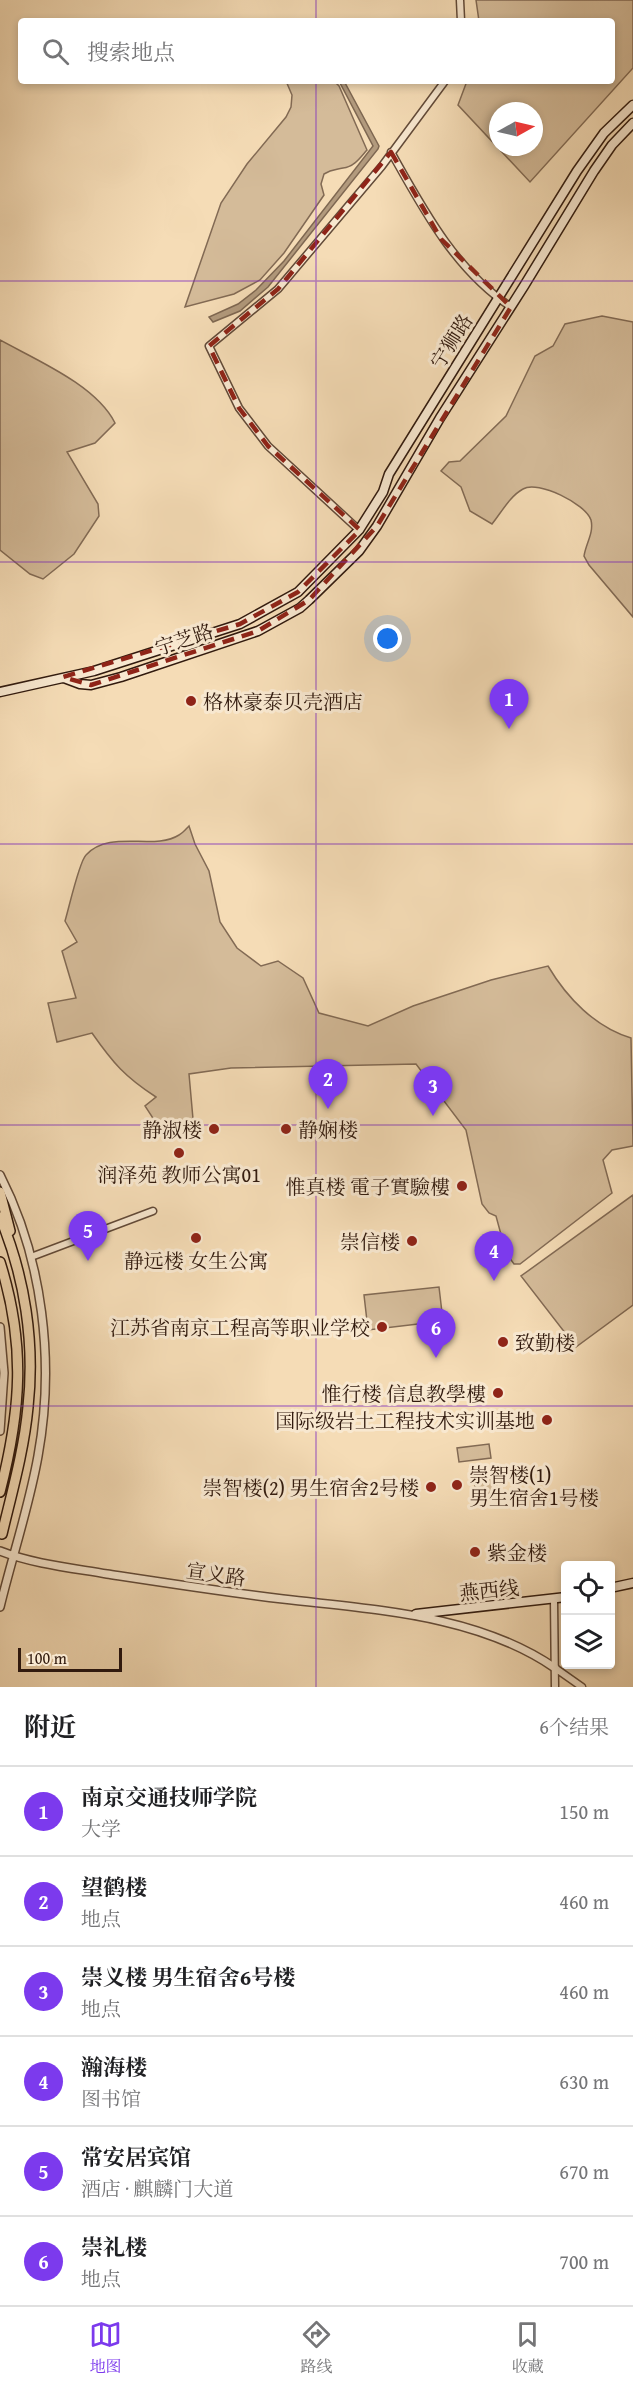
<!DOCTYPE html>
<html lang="zh">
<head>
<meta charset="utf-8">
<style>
	body { margin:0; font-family:"Gentium Book Plus","Noto Serif SC",serif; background:#f2f2f2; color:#202124 }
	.controls { position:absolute; right:18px; bottom:18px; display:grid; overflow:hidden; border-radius:6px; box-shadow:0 3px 9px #0003 }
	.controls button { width:54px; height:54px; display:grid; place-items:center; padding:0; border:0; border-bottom:2px solid #e0e0e0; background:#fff; color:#202124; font:30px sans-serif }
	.compass { position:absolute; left:489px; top:102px; width:54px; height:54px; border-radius:50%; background:#fff; box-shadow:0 3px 9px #0003; rotate:82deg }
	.scale { position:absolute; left:18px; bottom:15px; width:104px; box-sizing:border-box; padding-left:6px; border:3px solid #311a0e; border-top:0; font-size:16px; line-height:21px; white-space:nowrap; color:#311a0e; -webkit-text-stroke:4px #f8e8d0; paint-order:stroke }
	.you { position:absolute; left:388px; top:639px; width:21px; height:21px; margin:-15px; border:4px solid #fff; border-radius:50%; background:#1a73e8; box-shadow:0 0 0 9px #1a73e833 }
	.badge { display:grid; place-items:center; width:39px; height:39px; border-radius:50%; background:#7c3aed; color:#fff; font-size:20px; font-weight:700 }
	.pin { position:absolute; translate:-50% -50px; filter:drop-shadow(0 2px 3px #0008) }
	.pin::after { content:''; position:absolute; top:32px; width:21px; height:18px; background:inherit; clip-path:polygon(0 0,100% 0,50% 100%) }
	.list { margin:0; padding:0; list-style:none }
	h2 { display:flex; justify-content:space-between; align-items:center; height:78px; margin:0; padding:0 24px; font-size:26px }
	h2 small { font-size:20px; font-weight:400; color:#757577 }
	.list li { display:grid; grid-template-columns:39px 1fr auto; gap:18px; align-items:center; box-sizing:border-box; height:90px; padding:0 24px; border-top:2px solid #e0e0e0 }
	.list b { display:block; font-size:22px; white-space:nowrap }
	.list p { margin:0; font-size:20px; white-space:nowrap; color:#757577 }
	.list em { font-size:20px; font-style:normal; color:#757577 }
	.icon { flex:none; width:33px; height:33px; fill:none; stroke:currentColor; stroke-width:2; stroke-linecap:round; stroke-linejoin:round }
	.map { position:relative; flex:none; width:633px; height:1687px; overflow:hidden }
	.search { position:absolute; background:#fff; box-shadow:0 3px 9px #0003; left:18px; right:18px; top:18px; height:66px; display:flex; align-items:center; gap:15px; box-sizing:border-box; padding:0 21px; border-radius:6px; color:#757577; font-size:22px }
	.sheet { height:618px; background:#fff }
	nav { display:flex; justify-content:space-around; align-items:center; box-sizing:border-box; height:84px; border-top:2px solid #e0e0e0; background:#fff; font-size:16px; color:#757577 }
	nav a { display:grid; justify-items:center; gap:3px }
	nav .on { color:#7c3aed }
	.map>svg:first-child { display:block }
</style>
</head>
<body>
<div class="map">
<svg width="633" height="1687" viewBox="0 0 633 1687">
	<rect width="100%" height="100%" fill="#f5dcb6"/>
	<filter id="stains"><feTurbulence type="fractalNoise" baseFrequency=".00333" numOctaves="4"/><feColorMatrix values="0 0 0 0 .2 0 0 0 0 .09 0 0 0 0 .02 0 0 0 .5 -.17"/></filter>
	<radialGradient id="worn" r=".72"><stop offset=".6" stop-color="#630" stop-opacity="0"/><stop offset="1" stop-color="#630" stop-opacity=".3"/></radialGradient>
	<path fill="#d4bb99" stroke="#826a54" stroke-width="1.5" fill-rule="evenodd" d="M476 0H633V68L530 182 458 105 467 81H612V21H479ZM498 111H534V147H498Z
		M286 81H334L339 86 367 150C360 158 354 167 343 168 335 170 332 169 324 174L321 184 324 195 284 253 260 280 234 294 185 307 221 203 247 164 286 117 291 107 292 95Z
		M602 316 633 322V617L589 565 584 556C586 543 594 533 591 520 586 504 538 480 523 489 510 496 501 513 492 524L470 511 461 487 441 471 449 462 460 461 506 416 535 356 553 346 565 324Z
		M0 340C36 360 96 385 115 423L95 443 67 452 98 504 99 516 74 554 43 579 30 574 0 550Z
		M189 826 195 844 209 871 220 922 237 948 261 966 278 961 303 978 319 1013 368 1026 413 1006 491 980 548 966C567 998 595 1027 631 1038L633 1146 612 1150 603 1160 612 1193 520 1264H514L506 1253 496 1216 489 1213 482 1204 466 1130 416 1064 231 1068 189 1074 193 1119 158 1126 145 1106 156 1097C125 1077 113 1063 92 1033L57 1042 48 1003 76 998 62 951 77 942 65 921C69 908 79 862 86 855 110 829 154 851 179 835 183 833 186 829 189 826Z
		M633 1195V1305L576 1347 521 1276Z
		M439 1287 443 1321 368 1330 364 1295Z
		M489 1444 491 1458 459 1462 457 1448Z
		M494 1467 499 1504H493L491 1493 476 1495 473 1470Z"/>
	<path fill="#b29a7d" stroke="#7e6751" stroke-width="1.5" d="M339 81H344L379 146 378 149 268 287 240 311 213 322 209 317 238 304 256 290 284 261 373 146Z"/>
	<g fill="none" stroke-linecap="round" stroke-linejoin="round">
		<g stroke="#624a38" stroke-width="9">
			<path id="minor" d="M460 0 461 21
				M391 152C423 209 455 270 511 307
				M359 530 268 446 239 408 209 346 278 289 382 166 445 81
				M31 1257 153 1211
				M554 1600 555 1687
				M555 1668 582 1687"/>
		</g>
		<g stroke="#624a38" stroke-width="10">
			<path id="tertiary" d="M0 1175C43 1259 55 1363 38 1456 29 1507 12 1557 0 1607
				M0 1327 4 1373 0 1431
				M0 1551C33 1564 72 1568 107 1574 166 1583 224 1592 283 1599 375 1610 476 1614 555 1668"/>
		</g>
		<g stroke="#311a0e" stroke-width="11">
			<path id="secondary" d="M64 678 80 684 91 685 121 677 258 631 300 608 309 600 359 551 377 526 440 418 524 286 594 171 612 145 633 123
				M0 692 94 671 240 624 298 592 359 530 383 492 389 474 577 171 604 133 633 105
				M610 1588 633 1583
				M416 1614 566 1597"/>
		</g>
		<g stroke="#311a0e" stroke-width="12">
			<path id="trunk" d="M0 1192 10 1231
				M0 1217C25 1277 35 1343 28 1407 24 1450 12 1492 2 1534
				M0 1262C26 1345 21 1410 0 1492"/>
		</g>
		<use href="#minor" stroke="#f8e8d0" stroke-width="6"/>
		<use href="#tertiary" stroke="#f8e8d0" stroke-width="7"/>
		<use href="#secondary" stroke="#f8e8d0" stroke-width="8"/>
		<use href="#trunk" stroke="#f5dcb6" stroke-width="9"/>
	</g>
	<path fill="none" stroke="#8f2418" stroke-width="4.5" stroke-dasharray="12 8" stroke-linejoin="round" d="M391 152 441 239 511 307 377 526 309 600 258 631 91 685 63 677 240 624 298 592 360 530 268 446 239 408 209 346 278 289Z"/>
	<path fill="none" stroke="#7b2cbf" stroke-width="1.5" stroke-opacity="0.55" d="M316 0V21M316 81V1687M0 281H633M0 562H633M0 844H633M0 1125H633M0 1406H633"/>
	<g fill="#8f2418" stroke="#f8e8d0" stroke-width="2">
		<circle cx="191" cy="701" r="6"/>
		<circle cx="214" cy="1129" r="6"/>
		<circle cx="286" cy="1129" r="6"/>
		<circle cx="179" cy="1153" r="6"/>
		<circle cx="462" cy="1186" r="6"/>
		<circle cx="196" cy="1238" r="6"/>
		<circle cx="412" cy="1241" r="6"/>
		<circle cx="382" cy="1327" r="6"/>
		<circle cx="503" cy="1342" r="6"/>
		<circle cx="498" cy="1393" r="6"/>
		<circle cx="547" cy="1420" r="6"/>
		<circle cx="457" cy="1485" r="6"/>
		<circle cx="431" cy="1487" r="6"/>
		<circle cx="475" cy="1552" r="6"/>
	</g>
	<g text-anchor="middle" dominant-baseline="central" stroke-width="6" stroke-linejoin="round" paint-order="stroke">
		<g font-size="20" fill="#311a0e" stroke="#f8e8d0">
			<text transform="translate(451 341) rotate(-58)">宁狮路</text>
			<text transform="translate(184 639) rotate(-18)">宁芝路</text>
			<text transform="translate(216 1574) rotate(8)">宣义路</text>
			<text transform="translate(489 1590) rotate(-6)">燕西线</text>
		</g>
		<g font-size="20" fill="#311a0e" stroke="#f8e8d0" text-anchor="end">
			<text x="203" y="701" text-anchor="start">格林豪泰贝壳酒店</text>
			<text x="202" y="1129">静淑楼</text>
			<text x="298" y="1129" text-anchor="start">静娴楼</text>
			<text x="179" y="1174" text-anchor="middle">润泽苑 教师公寓01</text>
			<text x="450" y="1186">惟真楼 電子實驗樓</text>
			<text x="400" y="1241">崇信楼</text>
			<text x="196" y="1260" text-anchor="middle">静远楼 女生公寓</text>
			<text x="370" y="1327">江苏省南京工程高等职业学校</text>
			<text x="515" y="1342" text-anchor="start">致勤楼</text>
			<text x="486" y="1393">惟行楼 信息教學樓</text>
			<text x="535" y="1420">国际级岩土工程技术实训基地</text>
			<text x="469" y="1474" text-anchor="start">崇智楼(1)<tspan x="469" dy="23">男生宿舍1号楼</tspan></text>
			<text x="419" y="1487">崇智楼(2) 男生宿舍2号楼</text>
			<text x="487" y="1552" text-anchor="start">紫金楼</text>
		</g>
	</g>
	<rect width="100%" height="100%" filter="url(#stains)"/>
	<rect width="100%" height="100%" fill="url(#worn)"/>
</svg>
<div class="controls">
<button><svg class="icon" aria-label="locate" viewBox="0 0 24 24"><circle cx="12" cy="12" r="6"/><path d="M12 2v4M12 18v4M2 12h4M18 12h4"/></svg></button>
<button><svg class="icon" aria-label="layers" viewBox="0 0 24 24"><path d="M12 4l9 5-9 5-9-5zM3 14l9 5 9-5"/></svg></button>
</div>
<svg class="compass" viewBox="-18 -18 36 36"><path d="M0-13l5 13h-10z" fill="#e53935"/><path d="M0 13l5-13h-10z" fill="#757577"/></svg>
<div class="scale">100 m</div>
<div class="you"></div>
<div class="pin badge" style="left:509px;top:729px">1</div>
<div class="pin badge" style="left:328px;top:1109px">2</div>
<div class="pin badge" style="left:433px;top:1116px">3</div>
<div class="pin badge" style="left:494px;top:1281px">4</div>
<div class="pin badge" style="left:88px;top:1261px">5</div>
<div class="pin badge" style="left:436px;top:1358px">6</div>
<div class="search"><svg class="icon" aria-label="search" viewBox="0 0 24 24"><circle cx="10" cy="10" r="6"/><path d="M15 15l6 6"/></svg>搜索地点</div>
</div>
<section class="sheet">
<h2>附近<small>6个结果</small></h2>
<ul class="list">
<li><span class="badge">1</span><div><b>南京交通技师学院</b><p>大学</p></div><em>150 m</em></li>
<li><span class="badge">2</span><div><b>望鹤楼</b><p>地点</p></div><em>460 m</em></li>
<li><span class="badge">3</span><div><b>崇义楼 男生宿舍6号楼</b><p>地点</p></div><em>460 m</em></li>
<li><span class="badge">4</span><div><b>瀚海楼</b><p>图书馆</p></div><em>630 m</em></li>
<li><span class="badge">5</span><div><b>常安居宾馆</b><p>酒店 · 麒麟门大道</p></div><em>670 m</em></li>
<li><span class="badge">6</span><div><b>崇礼楼</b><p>地点</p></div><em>700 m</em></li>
</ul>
</section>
<nav>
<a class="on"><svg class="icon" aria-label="map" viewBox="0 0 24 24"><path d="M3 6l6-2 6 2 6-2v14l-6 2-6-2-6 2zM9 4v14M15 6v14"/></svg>地图</a>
<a><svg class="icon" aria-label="directions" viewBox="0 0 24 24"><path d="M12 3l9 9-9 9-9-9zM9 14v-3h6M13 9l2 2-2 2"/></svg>路线</a>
<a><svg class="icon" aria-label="saved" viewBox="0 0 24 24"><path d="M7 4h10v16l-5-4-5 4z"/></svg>收藏</a>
</nav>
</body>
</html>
